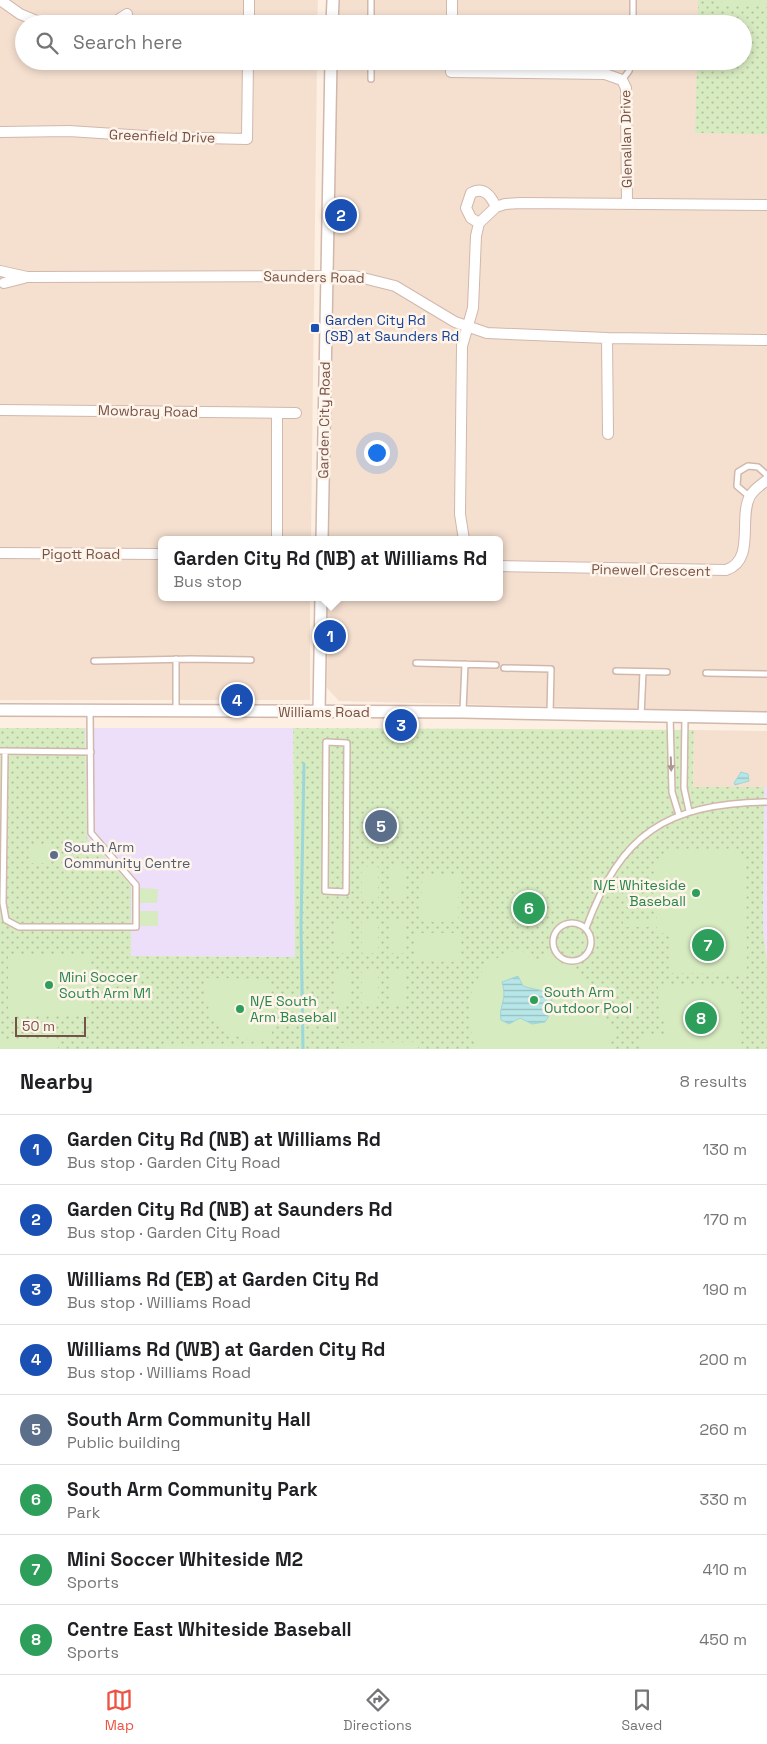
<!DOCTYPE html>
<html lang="en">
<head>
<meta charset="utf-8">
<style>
	body { margin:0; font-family:"Space Grotesk",sans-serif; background:#f6f6f6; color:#202124 }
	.scale { position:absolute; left:15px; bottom:12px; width:71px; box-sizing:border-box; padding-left:5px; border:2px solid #765248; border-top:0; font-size:14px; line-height:18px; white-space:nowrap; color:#765248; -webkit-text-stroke:4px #fff4e9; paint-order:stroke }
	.you { position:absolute; left:376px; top:452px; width:18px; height:18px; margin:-12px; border:4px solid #fff; border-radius:50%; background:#1a73e8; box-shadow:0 0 0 8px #1a73e833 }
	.badge { display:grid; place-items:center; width:32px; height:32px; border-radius:50%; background:#ec5342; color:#fff; font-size:16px; font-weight:700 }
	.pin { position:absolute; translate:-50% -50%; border:2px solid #fff; box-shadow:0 1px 5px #0006 }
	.popup { position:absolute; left:158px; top:536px; width:345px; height:65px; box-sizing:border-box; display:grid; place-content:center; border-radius:8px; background:#fff; filter:drop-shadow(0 1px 4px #0005); font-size:16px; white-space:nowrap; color:#757577 }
	.popup b { font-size:19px; color:#202124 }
	.popup::after { content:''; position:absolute; left:50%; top:100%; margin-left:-10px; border:10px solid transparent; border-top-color:#fff }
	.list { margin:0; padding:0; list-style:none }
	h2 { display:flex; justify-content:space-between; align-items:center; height:65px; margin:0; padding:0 20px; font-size:21px }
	h2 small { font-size:16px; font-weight:400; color:#757577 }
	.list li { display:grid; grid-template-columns:32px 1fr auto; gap:15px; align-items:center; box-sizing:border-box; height:70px; padding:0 20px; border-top:1px solid #e0e0e0 }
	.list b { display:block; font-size:19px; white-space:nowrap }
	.list p { margin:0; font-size:16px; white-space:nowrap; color:#757577 }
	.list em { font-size:16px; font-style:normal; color:#757577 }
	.icon { flex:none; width:28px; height:28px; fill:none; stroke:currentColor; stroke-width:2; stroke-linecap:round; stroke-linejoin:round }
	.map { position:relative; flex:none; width:767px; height:1049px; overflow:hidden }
	.search { position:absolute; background:#fff; box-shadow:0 2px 8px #0003; left:15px; right:15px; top:15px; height:55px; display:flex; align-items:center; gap:12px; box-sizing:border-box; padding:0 18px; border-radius:28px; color:#757577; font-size:19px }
	.sheet { height:625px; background:#fff }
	nav { display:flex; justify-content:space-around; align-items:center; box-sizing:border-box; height:70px; border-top:1px solid #e0e0e0; background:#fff; font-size:14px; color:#757577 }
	nav a { display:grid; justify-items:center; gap:2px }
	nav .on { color:#ec5342 }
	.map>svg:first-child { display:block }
</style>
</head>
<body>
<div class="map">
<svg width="767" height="1049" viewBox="0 0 767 1049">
	<defs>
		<pattern id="park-dots" width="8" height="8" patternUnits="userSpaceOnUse" patternTransform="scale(1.25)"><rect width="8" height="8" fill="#d7ebc0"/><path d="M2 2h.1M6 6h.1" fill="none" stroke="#b3c19e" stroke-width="1.8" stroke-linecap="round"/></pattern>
		<pattern id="water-rules" width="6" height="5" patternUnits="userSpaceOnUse" patternTransform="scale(1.25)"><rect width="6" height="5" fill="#b6e6e7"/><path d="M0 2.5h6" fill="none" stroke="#99bdbd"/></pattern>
	</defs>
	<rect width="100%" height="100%" fill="#fdefe2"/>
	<path fill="#f5e0d0" d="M0 0H318L317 24H24V61H317L311 540H161V597H310V700H0Z
		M334 0H767V712L339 701 327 688 328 597H499V540H329L334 61H743V24H334Z
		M694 730 767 731V787H693Z"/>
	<path fill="#eddff9" d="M85 728H293L295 957 131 956V885L87 838Z
		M764 787H767V961L763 931Z"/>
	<path fill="url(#park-dots)" d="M698 0H767V134L695 133 697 61H743V24H698Z
		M0 728H85L87 838 131 885V956L295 957 293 728 694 730 693 787H764L763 931 767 961V1049H0Z"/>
	<path fill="#d7ebc0" d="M722 0H767V6L721 5Z
		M31 845 50 846V863H31Z
		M666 851H739L740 859H746L747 974 670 973V933H657L656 861Z
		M389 866H405V901H389Z
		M362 867H378V901H362Z
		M426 875 459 876 458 922H423L421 918 422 880Z
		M139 888 158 889 157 903H139Z
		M139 911H158V926H139Z
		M335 919H351V953H335Z
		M362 919H378V953H362Z
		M389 919H405V953H389Z
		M623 921H656V927H623Z
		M415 933H459V962L415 961Z
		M520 949 537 965 547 954 561 965 564 962 590 984 588 987 601 998 590 1012 616 1027 609 1049H476C466 1018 465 986 491 962 498 956 511 952 520 949Z
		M8 955H90V1015H8Z
		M335 971H351V1005H335Z
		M362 971H378V1006H362Z
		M389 971H405V1005H389Z
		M204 978 264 979 271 984 272 1040C225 1041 206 1027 204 978Z
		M658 986H730L740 995 739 1049H640V1035H669L659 1007Z
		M0 1039H58V1049H0Z
		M418 1042V1049H340V1043Z
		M259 1045V1049H164V1046Z"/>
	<path fill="url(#water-rules)" stroke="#9cd7d9" d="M741 772 748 774 749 781 735 785 734 783Z
		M518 976 523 986C537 991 553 988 553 1009L545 1022 532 1024 520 1018 509 1024 501 1020C498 1007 508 1000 502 982Z"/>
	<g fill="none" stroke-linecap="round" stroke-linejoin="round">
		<path stroke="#9cd7d9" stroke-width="3" d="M303 1049 301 926 304 764"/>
		<g stroke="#d1b7ac" stroke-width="8">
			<path id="service" d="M371 24V0
				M633 24V0
				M371 61V79
				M622 80 629 71 631 61
				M750 497 737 486 738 472 748 466 758 467 767 475
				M94 661 191 659 251 660
				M416 663 496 665
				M504 668 551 669 550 714
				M616 671 667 672
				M706 673 767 674
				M176 711V659
				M463 711 465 664
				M641 716 643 672
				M670 716 672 792 679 815
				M685 717 684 788 689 811
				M326 742 347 743 346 892 325 891Z
				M0 751 91 752
				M5 751 3 903 6 920 19 927H136V885L91 833 90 711
				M553 942a19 19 0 1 1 38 0a19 19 0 1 1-38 0Z
				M586 928C621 833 666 804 767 802"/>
		</g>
		<g stroke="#d1b7ac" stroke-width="12">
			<path id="minor" d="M0 0 20 14 44 24
				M112 24 127 14
				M249 24V0
				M452 24V0
				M451 61V72L605 74 622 80 626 88 627 204
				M0 132 69 131 161 137 247 139 248 61
				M479 223 471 218 466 208 471 193C484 186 491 196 496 207
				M0 271 27 277 355 276 395 286 455 322 487 333 607 338 767 340
				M4 283 24 278
				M607 338 608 434
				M0 410 296 413
				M277 413V540
				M464 540 460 514 462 346 473 308 476 236 479 223 496 207 505 204 521 203 767 205
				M0 553 161 554
				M499 566 726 570C756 560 738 518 750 496 754 489 761 485 767 480"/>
		</g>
		<g stroke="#d1b7ac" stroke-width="14">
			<path id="tertiary" d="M332 24 333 0
				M322 540 331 61
				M0 710 463 712 767 718
				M319 712 321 597"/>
		</g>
		<use href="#service" stroke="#fff" stroke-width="5"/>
		<use href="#minor" stroke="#fff" stroke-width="10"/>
		<use href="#tertiary" stroke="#fff" stroke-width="11"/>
	</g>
	<defs><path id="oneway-solid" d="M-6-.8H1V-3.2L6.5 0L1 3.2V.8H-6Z" transform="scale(1.25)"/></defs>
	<use fill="#ad9791" href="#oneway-solid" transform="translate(671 764) rotate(88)"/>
	<rect fill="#1a4fb4" stroke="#fff4e9" stroke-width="2" x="310" y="323" width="10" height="10" rx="2.5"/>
	<circle fill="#5c6f8a" stroke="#fff4e9" stroke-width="2" cx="54" cy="855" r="5"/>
	<g fill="#2e9e5b" stroke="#fff4e9" stroke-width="2">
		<circle cx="696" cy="893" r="5"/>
		<circle cx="49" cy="985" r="5"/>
		<circle cx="534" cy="1000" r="5"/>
		<circle cx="240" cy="1009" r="5"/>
	</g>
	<g text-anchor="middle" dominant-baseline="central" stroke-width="5" stroke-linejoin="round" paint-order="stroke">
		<g font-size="14" fill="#765248" stroke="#fff4e9">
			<text transform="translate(162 136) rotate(2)">Greenfield Drive</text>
			<text transform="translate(626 139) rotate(-91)">Glenallan Drive</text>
			<text transform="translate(314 277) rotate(1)">Saunders Road</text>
			<text transform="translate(148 411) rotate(1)">Mowbray Road</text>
			<text transform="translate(324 420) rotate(-89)">Garden City Road</text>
			<text x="81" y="554">Pigott Road</text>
			<text transform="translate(651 570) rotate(1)">Pinewell Crescent</text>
			<text x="324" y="712">Williams Road</text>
		</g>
		<g font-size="14" fill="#164399" stroke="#fff4e9" text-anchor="start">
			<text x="325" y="320">Garden City Rd<tspan x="325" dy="16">(SB) at Saunders Rd</tspan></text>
		</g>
		<g font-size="14" fill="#4e5e75" stroke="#fff4e9" text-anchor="start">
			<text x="64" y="847">South Arm<tspan x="64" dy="16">Community Centre</tspan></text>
		</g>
		<g font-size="14" fill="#27864d" stroke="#fff4e9" text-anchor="start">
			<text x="686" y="885" text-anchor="end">N/E Whiteside<tspan x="686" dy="16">Baseball</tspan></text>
			<text x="59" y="977">Mini Soccer<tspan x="59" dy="16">South Arm M1</tspan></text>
			<text x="544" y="992">South Arm<tspan x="544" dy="16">Outdoor Pool</tspan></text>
			<text x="250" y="1001">N/E South<tspan x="250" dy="16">Arm Baseball</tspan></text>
		</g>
	</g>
</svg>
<div class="scale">50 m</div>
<div class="you"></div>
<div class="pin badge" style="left:330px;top:636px;background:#1a4fb4">1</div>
<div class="popup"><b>Garden City Rd (NB) at Williams Rd</b>Bus stop</div>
<div class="pin badge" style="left:341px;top:215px;background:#1a4fb4">2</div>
<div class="pin badge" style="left:401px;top:725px;background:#1a4fb4">3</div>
<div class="pin badge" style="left:237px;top:700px;background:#1a4fb4">4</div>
<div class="pin badge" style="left:381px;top:826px;background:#5c6f8a">5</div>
<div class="pin badge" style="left:529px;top:908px;background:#2e9e5b">6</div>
<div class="pin badge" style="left:708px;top:945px;background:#2e9e5b">7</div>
<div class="pin badge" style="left:701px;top:1018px;background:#2e9e5b">8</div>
<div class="search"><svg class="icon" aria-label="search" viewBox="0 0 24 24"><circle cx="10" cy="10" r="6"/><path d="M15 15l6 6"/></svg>Search here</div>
</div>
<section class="sheet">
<h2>Nearby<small>8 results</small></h2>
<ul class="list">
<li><span class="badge" style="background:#1a4fb4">1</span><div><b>Garden City Rd (NB) at Williams Rd</b><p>Bus stop · Garden City Road</p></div><em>130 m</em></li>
<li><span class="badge" style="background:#1a4fb4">2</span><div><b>Garden City Rd (NB) at Saunders Rd</b><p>Bus stop · Garden City Road</p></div><em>170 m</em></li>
<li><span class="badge" style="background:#1a4fb4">3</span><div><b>Williams Rd (EB) at Garden City Rd</b><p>Bus stop · Williams Road</p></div><em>190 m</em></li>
<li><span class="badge" style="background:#1a4fb4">4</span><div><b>Williams Rd (WB) at Garden City Rd</b><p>Bus stop · Williams Road</p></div><em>200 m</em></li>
<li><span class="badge" style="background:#5c6f8a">5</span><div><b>South Arm Community Hall</b><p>Public building</p></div><em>260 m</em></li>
<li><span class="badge" style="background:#2e9e5b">6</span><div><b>South Arm Community Park</b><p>Park</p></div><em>330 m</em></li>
<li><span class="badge" style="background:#2e9e5b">7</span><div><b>Mini Soccer Whiteside M2</b><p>Sports</p></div><em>410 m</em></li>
<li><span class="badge" style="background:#2e9e5b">8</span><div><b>Centre East Whiteside Baseball</b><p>Sports</p></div><em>450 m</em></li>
</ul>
</section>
<nav>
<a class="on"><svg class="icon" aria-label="map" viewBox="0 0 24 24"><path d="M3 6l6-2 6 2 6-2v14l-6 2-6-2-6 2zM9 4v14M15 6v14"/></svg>Map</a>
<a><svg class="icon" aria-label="directions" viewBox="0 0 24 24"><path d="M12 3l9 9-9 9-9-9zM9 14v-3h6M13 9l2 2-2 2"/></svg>Directions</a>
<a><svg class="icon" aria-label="saved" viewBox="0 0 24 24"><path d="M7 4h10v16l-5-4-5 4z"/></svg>Saved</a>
</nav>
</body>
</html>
